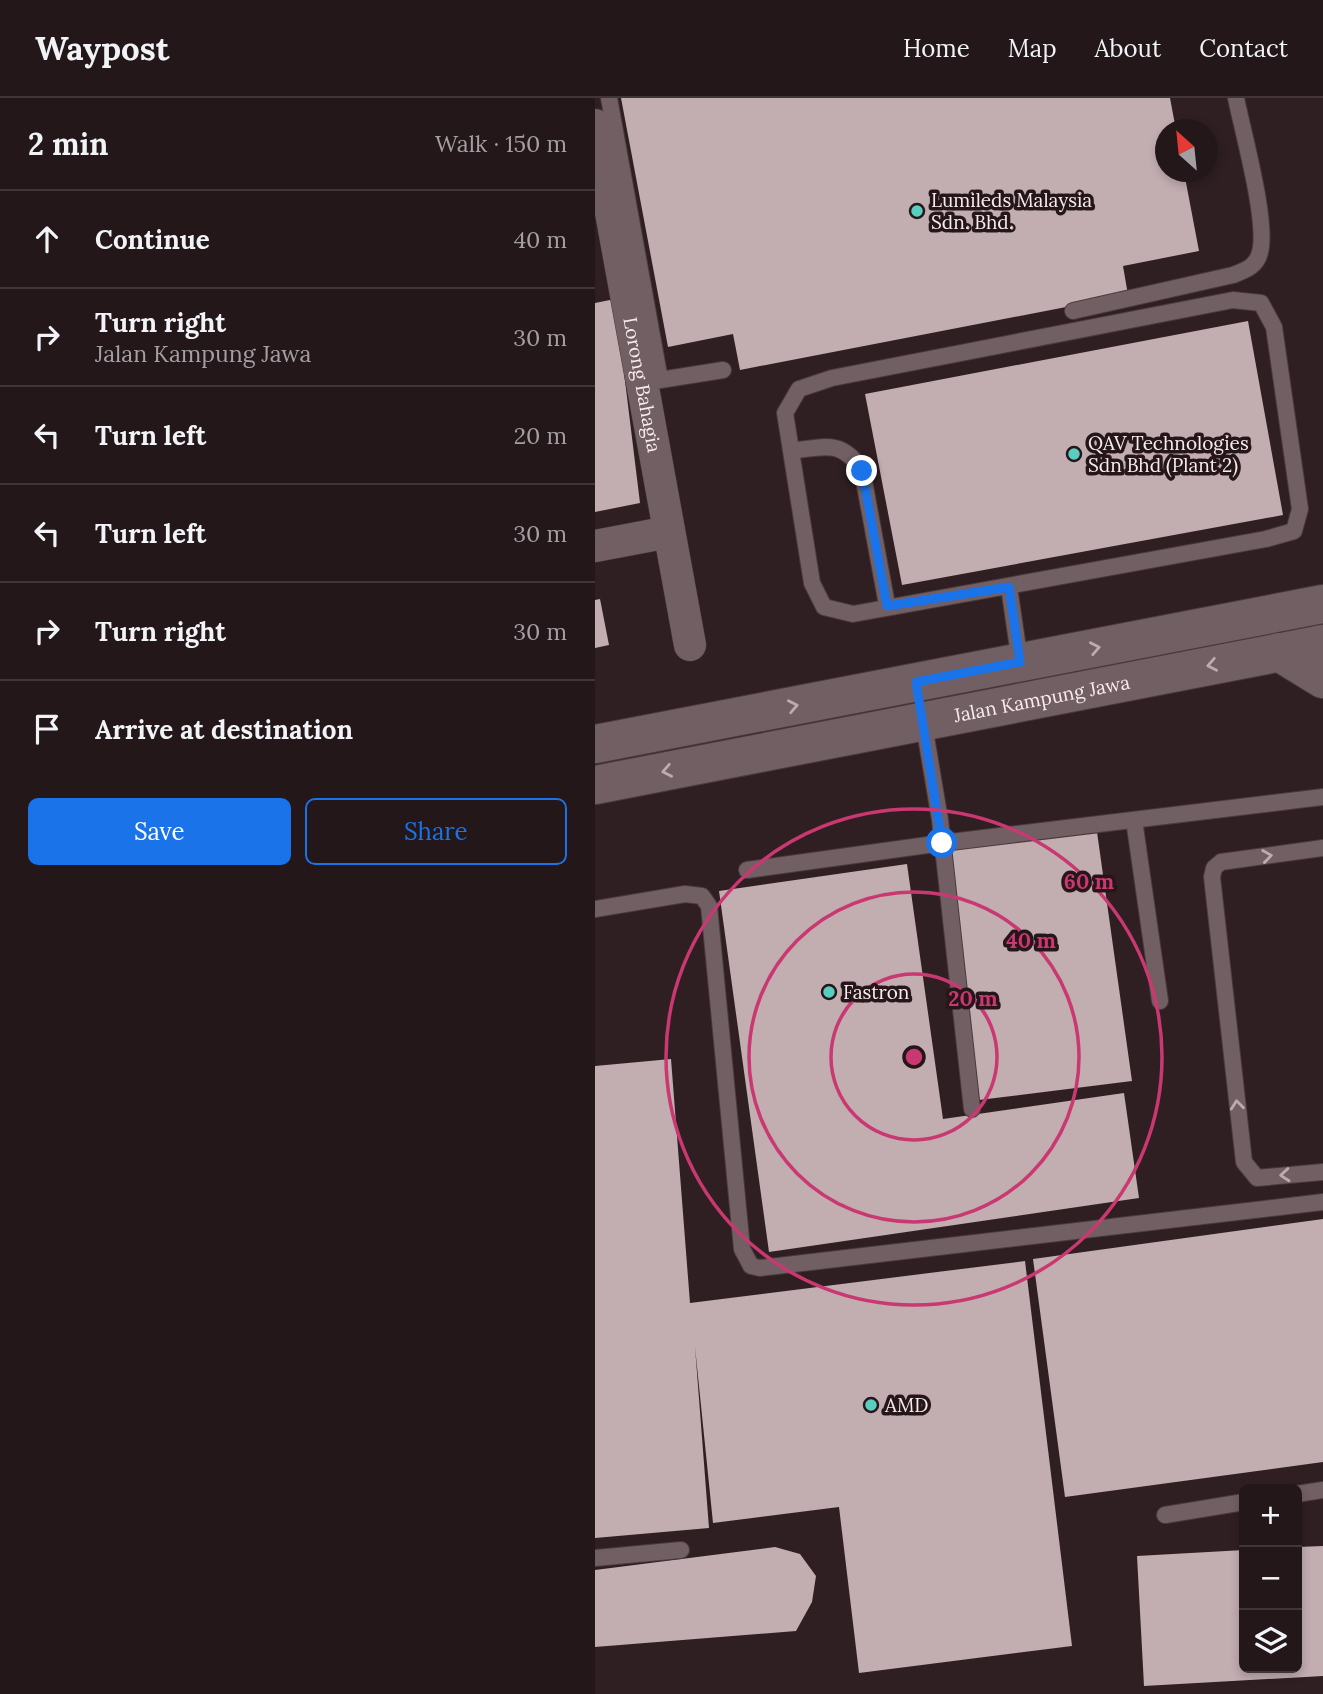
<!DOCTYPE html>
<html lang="en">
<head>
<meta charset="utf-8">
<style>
	body { margin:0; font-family:Lora,serif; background:#2f2427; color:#f1f3f6 }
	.controls { position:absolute; right:21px; bottom:21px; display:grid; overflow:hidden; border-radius:10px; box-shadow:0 4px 10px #0003 }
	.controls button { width:63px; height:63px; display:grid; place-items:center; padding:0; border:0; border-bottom:2px solid #403639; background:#23171a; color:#f1f3f6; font:35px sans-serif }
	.compass { position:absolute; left:560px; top:21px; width:63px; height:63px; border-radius:50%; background:#23171a; box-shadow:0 4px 10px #0003; rotate:333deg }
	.stop { position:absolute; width:21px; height:21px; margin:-16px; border:5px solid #1a73e8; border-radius:50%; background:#fff }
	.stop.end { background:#1a73e8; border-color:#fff; box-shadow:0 2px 7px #0008 }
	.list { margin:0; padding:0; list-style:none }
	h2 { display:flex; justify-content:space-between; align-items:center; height:91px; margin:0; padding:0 28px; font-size:30px }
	h2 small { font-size:23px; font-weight:400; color:#a39fa2 }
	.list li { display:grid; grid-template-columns:46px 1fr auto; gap:21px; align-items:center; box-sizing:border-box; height:98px; padding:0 28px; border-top:2px solid #403639 }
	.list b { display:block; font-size:26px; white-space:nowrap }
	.list p { margin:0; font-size:23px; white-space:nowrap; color:#a39fa2 }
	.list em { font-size:23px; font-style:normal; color:#a39fa2 }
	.actions { display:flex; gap:14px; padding:21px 28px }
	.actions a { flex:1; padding:16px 0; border:2px solid #1a73e8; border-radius:10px; text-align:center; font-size:24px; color:#1a73e8 }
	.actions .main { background:#1a73e8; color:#fff }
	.icon { flex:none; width:38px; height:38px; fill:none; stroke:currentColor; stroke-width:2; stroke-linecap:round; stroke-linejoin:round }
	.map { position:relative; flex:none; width:728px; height:1596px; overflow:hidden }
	header { display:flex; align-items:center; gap:42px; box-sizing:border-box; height:98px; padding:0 35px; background:#23171a; border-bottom:2px solid #403639 }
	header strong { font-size:33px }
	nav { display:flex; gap:38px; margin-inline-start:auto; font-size:24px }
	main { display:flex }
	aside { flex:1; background:#23171a }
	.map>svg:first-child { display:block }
</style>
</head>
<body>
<header>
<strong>Waypost</strong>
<nav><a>Home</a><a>Map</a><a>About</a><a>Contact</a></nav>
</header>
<main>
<aside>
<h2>2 min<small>Walk · 150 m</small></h2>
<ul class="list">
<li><svg class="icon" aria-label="ahead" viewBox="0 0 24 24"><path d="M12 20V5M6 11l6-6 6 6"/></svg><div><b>Continue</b></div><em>40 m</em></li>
<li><svg class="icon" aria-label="right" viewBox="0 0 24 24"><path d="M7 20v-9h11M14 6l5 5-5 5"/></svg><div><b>Turn right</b><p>Jalan Kampung Jawa</p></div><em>30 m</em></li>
<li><svg class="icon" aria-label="left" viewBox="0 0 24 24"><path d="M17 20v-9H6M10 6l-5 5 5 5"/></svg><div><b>Turn left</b></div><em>20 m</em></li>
<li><svg class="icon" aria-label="left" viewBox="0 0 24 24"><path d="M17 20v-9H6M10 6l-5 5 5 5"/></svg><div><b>Turn left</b></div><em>30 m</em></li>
<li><svg class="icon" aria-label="right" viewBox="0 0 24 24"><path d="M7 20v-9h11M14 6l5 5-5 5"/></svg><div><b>Turn right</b></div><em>30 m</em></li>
<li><svg class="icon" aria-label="arrive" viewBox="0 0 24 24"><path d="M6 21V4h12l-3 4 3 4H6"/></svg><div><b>Arrive at destination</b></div></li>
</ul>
<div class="actions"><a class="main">Save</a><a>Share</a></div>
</aside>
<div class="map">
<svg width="728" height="1596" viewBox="0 0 728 1596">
	<rect width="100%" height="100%" fill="#2f1f23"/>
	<path fill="#c2adb1" d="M26 0H575L581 32H570V74H589L604 153 528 168 533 197 145 272 138 236 73 249Z
		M20 201 45 405 0 414V205Z
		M653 223 688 417 307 487 270 296Z
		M5 501 14 547 0 550V502Z
		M502 734 537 983 384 1002 354 752Z
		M312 766 348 1021 529 995 544 1100 174 1154 124 793Z
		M76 961 95 1205 430 1163 477 1548 264 1575 244 1409 118 1425 100 1249 114 1430 0 1440V968Z
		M728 1121V1364L470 1399 438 1161Z
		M728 1448V1578L549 1588 542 1458 649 1452V1570H702V1449Z
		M180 1449 205 1456 221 1478 217 1504 201 1533 0 1549V1472Z"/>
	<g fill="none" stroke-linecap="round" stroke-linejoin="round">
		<g stroke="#483b3e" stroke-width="18">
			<path id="service" d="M14 0 65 282 128 272
				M638 202 666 205 679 229 705 411 699 433 671 441 258 516 229 509 217 485 190 315 204 291 237 280Z
				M478 213 638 177C651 172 662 168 665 154 673 124 648 35 641 0
				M196 353C230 349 246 341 267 372L292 507
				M414 489 425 564
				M328 621 345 722 377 1011
				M539 722 565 903
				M728 750 626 764 619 770 617 779 649 1064 662 1080 728 1074
				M152 772 347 745 728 699
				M0 811 90 796 107 798 114 808 147 1151 156 1168 165 1170 728 1104
				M702 1396 728 1392
				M570 1417 649 1404
				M0 1460 86 1452"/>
		</g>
		<g stroke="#483b3e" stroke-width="33">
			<g id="minor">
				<path id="s1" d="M0 27 95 547"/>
				<path d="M0 448 74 434"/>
			</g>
		</g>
		<g stroke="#483b3e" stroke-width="40">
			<g id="tertiary">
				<path d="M684 554 728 581"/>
				<path d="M0 646 728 506"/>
				<path id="s2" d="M0 687 728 546"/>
			</g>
		</g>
		<use href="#service" stroke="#725f63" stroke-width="16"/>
		<use href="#minor" stroke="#725f63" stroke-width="32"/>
		<use href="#tertiary" stroke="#725f63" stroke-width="38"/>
	</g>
	<defs><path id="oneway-chevron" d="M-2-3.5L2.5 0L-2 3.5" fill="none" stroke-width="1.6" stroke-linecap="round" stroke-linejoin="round" transform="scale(1.75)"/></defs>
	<g stroke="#bbacaf">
		<use href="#oneway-chevron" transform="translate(500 550) rotate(-11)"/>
		<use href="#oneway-chevron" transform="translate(617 567) rotate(169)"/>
		<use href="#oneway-chevron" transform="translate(198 608) rotate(-11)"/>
		<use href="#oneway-chevron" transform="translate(72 673) rotate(169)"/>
		<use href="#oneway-chevron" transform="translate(672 758) rotate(-8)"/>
		<use href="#oneway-chevron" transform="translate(642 1007) rotate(-96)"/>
		<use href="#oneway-chevron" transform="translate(690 1077) rotate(175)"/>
	</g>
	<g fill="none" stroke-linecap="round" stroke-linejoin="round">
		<path stroke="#1a73e8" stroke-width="9" d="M267 373 292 508 414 489 425 564 321 584 347 745"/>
	</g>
	<g fill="none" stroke="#ca3871" stroke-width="3.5">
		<circle cx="319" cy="959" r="83"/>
		<circle cx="319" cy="959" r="165"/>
		<circle cx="319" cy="959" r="248"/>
	</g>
	<g fill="#59cebf" stroke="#25161a" stroke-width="2.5">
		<circle cx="322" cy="113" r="7"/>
		<circle cx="479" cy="356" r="7"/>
		<circle cx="234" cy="894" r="7"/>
		<circle cx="276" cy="1307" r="7"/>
	</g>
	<g text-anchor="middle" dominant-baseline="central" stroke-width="7" stroke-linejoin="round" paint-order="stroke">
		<g font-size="19" fill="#f7ebee" stroke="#25161a" text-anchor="start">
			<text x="336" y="102">Lumileds Malaysia<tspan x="336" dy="22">Sdn. Bhd.</tspan></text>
			<text x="493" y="345">QAV Technologies<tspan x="493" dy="22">Sdn Bhd (Plant 2)</tspan></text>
			<text x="248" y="894">Fastron</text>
			<text x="290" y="1307">AMD</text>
		</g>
		<g font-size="19" fill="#f7ebee" stroke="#25161a">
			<text stroke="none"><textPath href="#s1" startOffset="264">Lorong Bahagia</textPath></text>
			<text stroke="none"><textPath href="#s2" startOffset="455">Jalan Kampung Jawa</textPath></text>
		</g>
	</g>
	<circle cx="319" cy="959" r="10" fill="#ca3871" stroke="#25161a" stroke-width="3.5"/>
	<g font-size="21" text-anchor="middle" font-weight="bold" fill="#ca3871" stroke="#25161a" stroke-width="7" stroke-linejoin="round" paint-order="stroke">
		<text x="494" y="791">60 m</text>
		<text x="436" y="850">40 m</text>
		<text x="378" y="908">20 m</text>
	</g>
</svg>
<div class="controls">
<button>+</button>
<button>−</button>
<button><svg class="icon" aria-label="layers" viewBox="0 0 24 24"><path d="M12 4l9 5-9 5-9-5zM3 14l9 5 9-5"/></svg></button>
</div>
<svg class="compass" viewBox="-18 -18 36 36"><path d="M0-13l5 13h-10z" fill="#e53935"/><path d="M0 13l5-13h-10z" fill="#a39fa2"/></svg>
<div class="stop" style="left:347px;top:745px"></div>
<div class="stop end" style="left:267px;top:373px"></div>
</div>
</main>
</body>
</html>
